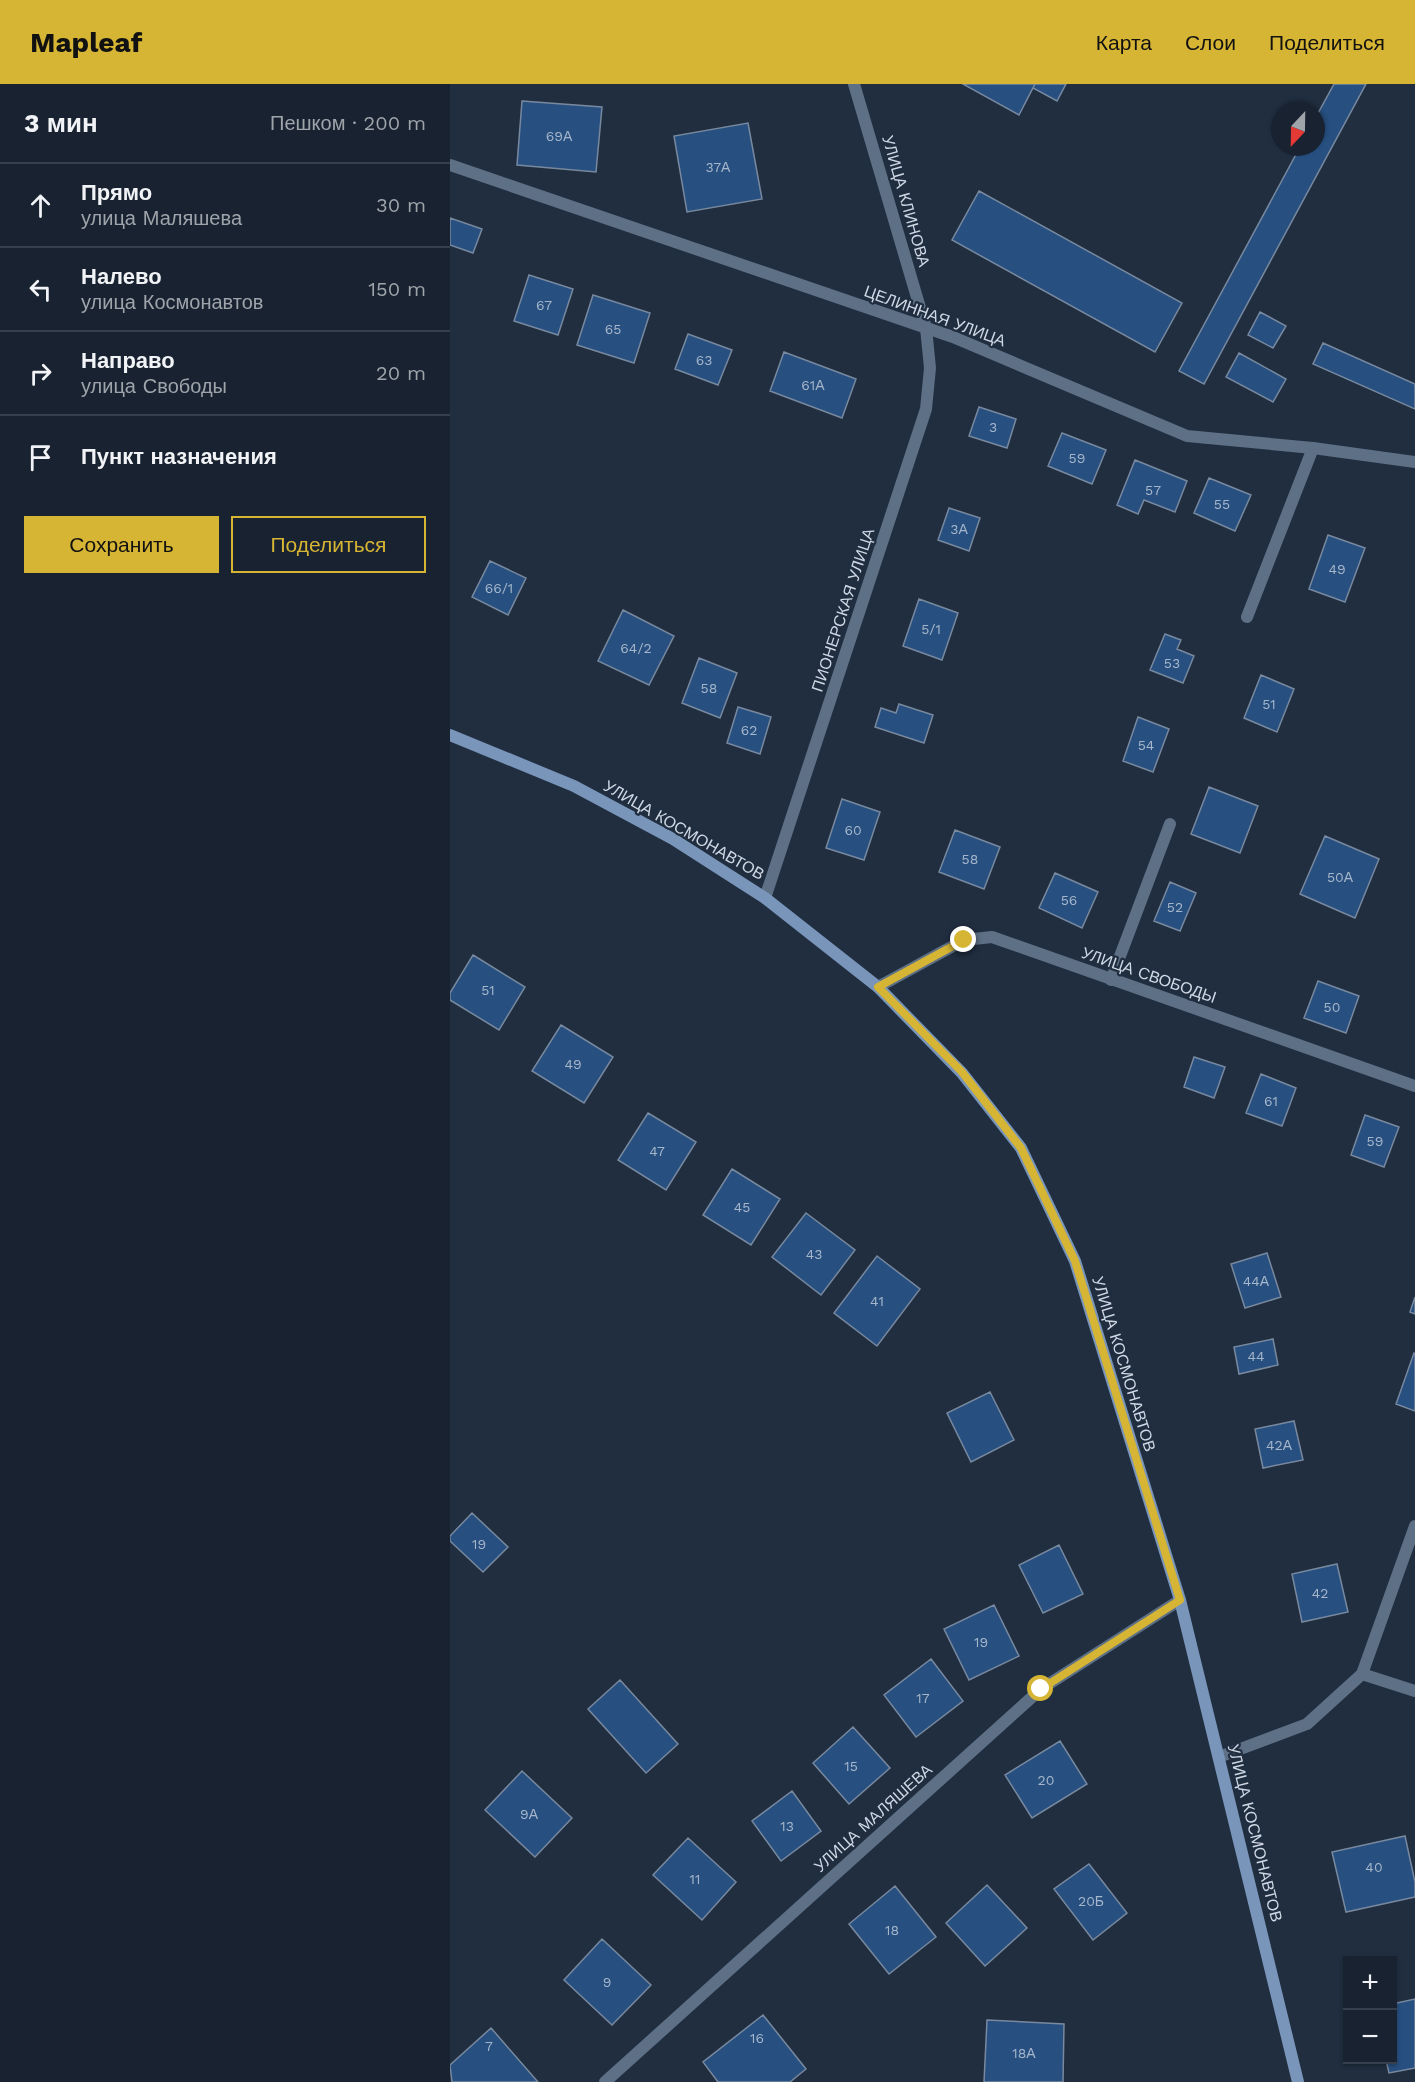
<!DOCTYPE html>
<html lang="ru">
<head>
<meta charset="utf-8">
<style>
	body { margin:0; font-family:"Work Sans",sans-serif; background:#252f3c; color:#f1f3f6 }
	.controls { position:absolute; right:18px; bottom:18px; display:grid; overflow:hidden; border-radius:0px; box-shadow:0 2px 4px #0004 }
	.controls button { width:54px; height:54px; display:grid; place-items:center; padding:0; border:0; border-bottom:2px solid #363f4c; background:#182230; color:#f1f3f6; font:30px sans-serif }
	.compass { position:absolute; left:821px; top:18px; width:54px; height:54px; border-radius:50%; background:#182230; box-shadow:0 2px 4px #0004; rotate:202deg }
	.stop { position:absolute; width:18px; height:18px; margin:-14px; border:4px solid #d6b534; border-radius:50%; background:#fff }
	.stop.end { background:#d6b534; border-color:#fff; box-shadow:0 2px 6px #0008 }
	.list { margin:0; padding:0; list-style:none }
	h2 { display:flex; justify-content:space-between; align-items:center; height:78px; margin:0; padding:0 24px; font-size:26px }
	h2 small { font-size:20px; font-weight:400; color:#9fa4ab }
	.list li { display:grid; grid-template-columns:39px 1fr auto; gap:18px; align-items:center; box-sizing:border-box; height:84px; padding:0 24px; border-top:2px solid #363f4c }
	.list b { display:block; font-size:22px; white-space:nowrap }
	.list p { margin:0; font-size:20px; white-space:nowrap; color:#9fa4ab }
	.list em { font-size:20px; font-style:normal; color:#9fa4ab }
	.actions { display:flex; gap:12px; padding:18px 24px }
	.actions a { flex:1; padding:14px 0; border:2px solid #d6b534; border-radius:0px; text-align:center; font-size:21px; color:#d6b534 }
	.actions .main { background:#d6b534; color:#111 }
	.icon { flex:none; width:33px; height:33px; fill:none; stroke:currentColor; stroke-width:2; stroke-linecap:round; stroke-linejoin:round }
	.map { position:relative; flex:none; width:965px; height:1998px; overflow:hidden }
	header { display:flex; align-items:center; gap:36px; box-sizing:border-box; height:84px; padding:0 30px; background:#d6b534; color:#111 }
	header strong { font-size:28px }
	nav { display:flex; gap:33px; margin-inline-start:auto; font-size:21px }
	main { display:flex }
	aside { flex:1; background:#182230 }
	.map>svg:first-child { display:block }
</style>
</head>
<body>
<header>
<strong>Mapleaf</strong>
<nav><a>Карта</a><a>Слои</a><a>Поделиться</a></nav>
</header>
<main>
<aside>
<h2>3 мин<small>Пешком · 200 m</small></h2>
<ul class="list">
<li><svg class="icon" aria-label="ahead" viewBox="0 0 24 24"><path d="M12 20V5M6 11l6-6 6 6"/></svg><div><b>Прямо</b><p>улица Маляшева</p></div><em>30 m</em></li>
<li><svg class="icon" aria-label="left" viewBox="0 0 24 24"><path d="M17 20v-9H6M10 6l-5 5 5 5"/></svg><div><b>Налево</b><p>улица Космонавтов</p></div><em>150 m</em></li>
<li><svg class="icon" aria-label="right" viewBox="0 0 24 24"><path d="M7 20v-9h11M14 6l5 5-5 5"/></svg><div><b>Направо</b><p>улица Свободы</p></div><em>20 m</em></li>
<li><svg class="icon" aria-label="arrive" viewBox="0 0 24 24"><path d="M6 21V4h12l-3 4 3 4H6"/></svg><div><b>Пункт назначения</b></div></li>
</ul>
<div class="actions"><a class="main">Сохранить</a><a>Поделиться</a></div>
</aside>
<div class="map">
<svg width="965" height="1998" viewBox="0 0 965 1998">
	<rect width="100%" height="100%" fill="#202e40"/>
	<path fill="#274f7f" stroke="#78899f" stroke-width="1.5" d="M513 0H585L569 31Z
		M585 0H616L607 17 583 4Z
		M884 0H916L754 300 729 287 850 63H866V33Z
		M72 17 152 23 146 88 67 81Z
		M298 39 312 115 237 128 224 52Z
		M529 107 732 219 705 268 502 156Z
		M0 134 32 145 23 169 0 161Z
		M79 191 123 205 108 251 64 237Z
		M143 211 200 229 184 279 127 261Z
		M810 228 836 242 823 264 798 251Z
		M238 250 282 266 268 301 225 285Z
		M873 259 965 300V325L863 280Z
		M334 268 406 295 392 334 320 307Z
		M789 269 836 295 823 318 776 293Z
		M529 323 566 335 557 364 519 352Z
		M612 349 656 366 642 400 598 382Z
		M685 376 737 397 725 428 694 416 688 430 667 421Z
		M759 394 801 411 785 447 744 429Z
		M499 424 530 434 519 467 488 456Z
		M878 451 915 464 895 518 859 505Z
		M40 477 76 494 58 531 22 513Z
		M469 515 508 529 492 576 453 562Z
		M173 526 224 552 199 601 148 577Z
		M715 550 731 556 727 565 744 572 733 599 700 586Z
		M249 574 287 589 270 634 232 619Z
		M811 591 844 605 827 648 794 634Z
		M449 620 483 631 474 659 425 643 431 624 446 629Z
		M288 623 321 633 310 670 277 659Z
		M688 633 719 645 703 688 673 677Z
		M759 703 808 722 790 769 741 750Z
		M392 715 430 728 414 776 376 764Z
		M505 746 550 763 534 805 489 788Z
		M875 752 929 775 905 834 850 810Z
		M605 789 648 808 632 844 589 824Z
		M720 798 746 809 730 847 704 837Z
		M23 871 75 903 49 946 0 916V909Z
		M868 897 909 912 896 949 854 934Z
		M111 941 163 973 134 1019 82 987Z
		M744 973 775 983 764 1014 734 1003Z
		M811 990 846 1004 832 1042 796 1029Z
		M198 1029 246 1058 216 1106 168 1076Z
		M915 1031 949 1043 934 1083 901 1071Z
		M282 1085 330 1115 301 1161 253 1131Z
		M356 1129 405 1166 371 1211 322 1173Z
		M817 1169 831 1213 795 1224 781 1180Z
		M427 1172 470 1205 427 1262 384 1229Z
		M965 1213V1230L960 1228Z
		M823 1255 828 1281 789 1290 784 1263Z
		M964 1269 965 1270V1327L946 1320Z
		M540 1308 564 1356 521 1378 497 1329Z
		M844 1337 853 1376 813 1384 805 1345Z
		M22 1429 58 1463 33 1488 0 1457V1452Z
		M609 1461 633 1510 593 1529 569 1481Z
		M887 1480 898 1528 852 1538 842 1490Z
		M544 1521 569 1572 519 1596 494 1545Z
		M481 1575 513 1617 466 1653 434 1611Z
		M170 1596 228 1660 196 1689 138 1625Z
		M403 1643 440 1684 399 1720 363 1679Z
		M610 1657 637 1700 582 1734 555 1691Z
		M72 1687 122 1734 85 1773 35 1726Z
		M342 1707 371 1747 331 1777 302 1737Z
		M955 1752 965 1798V1813L896 1828 882 1768Z
		M238 1754 286 1798 252 1836 203 1791Z
		M639 1780 677 1829 643 1856 604 1805Z
		M537 1801 577 1844 535 1882 496 1839Z
		M445 1802 486 1853 439 1890 399 1840Z
		M152 1855 201 1901 162 1941 114 1896Z
		M965 1915V1984L939 1989 936 1976H942V1920Z
		M313 1931 356 1985 340 1998H268L253 1978Z
		M537 1936 614 1940 613 1998H534Z
		M41 1944 88 1998H2L0 1981Z"/>
	<g fill="none" stroke-linecap="round" stroke-linejoin="round">
		<path stroke="#5e7086" stroke-width="12" d="M797 533 863 364
			M661 896 720 740"/>
		<path stroke="#5e7086" stroke-width="12" d="M0 81 503 253 737 352 863 364 965 378
			M428 903 514 856 542 853 965 1002
			M912 1590 965 1607
			M769 1673 857 1640 912 1590 965 1442
			M155 1998 591 1605 730 1516"/>
		<path stroke="#5e7086" stroke-width="12" d="M315 814 476 325 480 284 476 244 404 0"/>
		<path stroke="#7995b9" stroke-width="12" d="M0 651 124 702 223 755 315 814 428 903 512 989 571 1064 625 1177 730 1516 848 1998"/>
	</g>
	<g fill="none" stroke-linecap="round" stroke-linejoin="round">
		<path stroke="#d6b534" stroke-width="8" d="M514 856 428 903 512 988 571 1064 625 1177 730 1516 591 1605"/>
	</g>
	<g text-anchor="middle" dominant-baseline="central" stroke-width="4.5" stroke-linejoin="round" paint-order="stroke">
		<g font-size="14" fill="#a5b6cb">
			<text x="109" y="52">69А</text>
			<text x="268" y="83">37А</text>
			<text x="94" y="221">67</text>
			<text x="163" y="245">65</text>
			<text x="254" y="276">63</text>
			<text x="363" y="301">61А</text>
			<text x="543" y="343">3</text>
			<text x="627" y="374">59</text>
			<text x="703" y="406">57</text>
			<text x="772" y="420">55</text>
			<text x="509" y="445">3А</text>
			<text x="887" y="485">49</text>
			<text x="49" y="504">66/1</text>
			<text x="481" y="545">5/1</text>
			<text x="186" y="564">64/2</text>
			<text x="722" y="579">53</text>
			<text x="259" y="604">58</text>
			<text x="819" y="620">51</text>
			<text x="299" y="646">62</text>
			<text x="696" y="661">54</text>
			<text x="403" y="746">60</text>
			<text x="520" y="775">58</text>
			<text x="890" y="793">50А</text>
			<text x="619" y="816">56</text>
			<text x="725" y="823">52</text>
			<text x="38" y="906">51</text>
			<text x="882" y="923">50</text>
			<text x="123" y="980">49</text>
			<text x="821" y="1017">61</text>
			<text x="925" y="1057">59</text>
			<text x="207" y="1067">47</text>
			<text x="292" y="1123">45</text>
			<text x="364" y="1170">43</text>
			<text x="806" y="1197">44А</text>
			<text x="427" y="1217">41</text>
			<text x="806" y="1272">44</text>
			<text x="829" y="1361">42А</text>
			<text x="29" y="1460">19</text>
			<text x="870" y="1509">42</text>
			<text x="531" y="1558">19</text>
			<text x="473" y="1614">17</text>
			<text x="401" y="1682">15</text>
			<text x="596" y="1696">20</text>
			<text x="79" y="1730">9А</text>
			<text x="337" y="1742">13</text>
			<text x="924" y="1783">40</text>
			<text x="245" y="1795">11</text>
			<text x="641" y="1817">20Б</text>
			<text x="442" y="1846">18</text>
			<text x="157" y="1898">9</text>
			<text x="307" y="1954">16</text>
			<text x="39" y="1962">7</text>
			<text x="574" y="1969">18А</text>
		</g>
		<g font-size="16" fill="#cfd8e4" stroke="#202e40">
			<text transform="translate(456 117) rotate(74)">УЛИЦА КЛИНОВА</text>
			<text transform="translate(485 232) rotate(20)">ЦЕЛИННАЯ УЛИЦА</text>
			<text transform="translate(393 526) rotate(-72)">ПИОНЕРСКАЯ УЛИЦА</text>
			<text transform="translate(234 746) rotate(30)">УЛИЦА КОСМОНАВТОВ</text>
			<text transform="translate(699 891) rotate(19)">УЛИЦА СВОБОДЫ</text>
			<text transform="translate(674 1280) rotate(73)">УЛИЦА КОСМОНАВТОВ</text>
			<text transform="translate(423 1734) rotate(-42)">УЛИЦА МАЛЯШЕВА</text>
			<text transform="translate(805 1749) rotate(76)">УЛИЦА КОСМОНАВТОВ</text>
		</g>
	</g>
</svg>
<div class="controls">
<button>+</button>
<button>−</button>
</div>
<svg class="compass" viewBox="-18 -18 36 36"><path d="M0-13l5 13h-10z" fill="#e53935"/><path d="M0 13l5-13h-10z" fill="#9fa4ab"/></svg>
<div class="stop" style="left:591px;top:1605px"></div>
<div class="stop end" style="left:514px;top:856px"></div>
</div>
</main>
</body>
</html>
